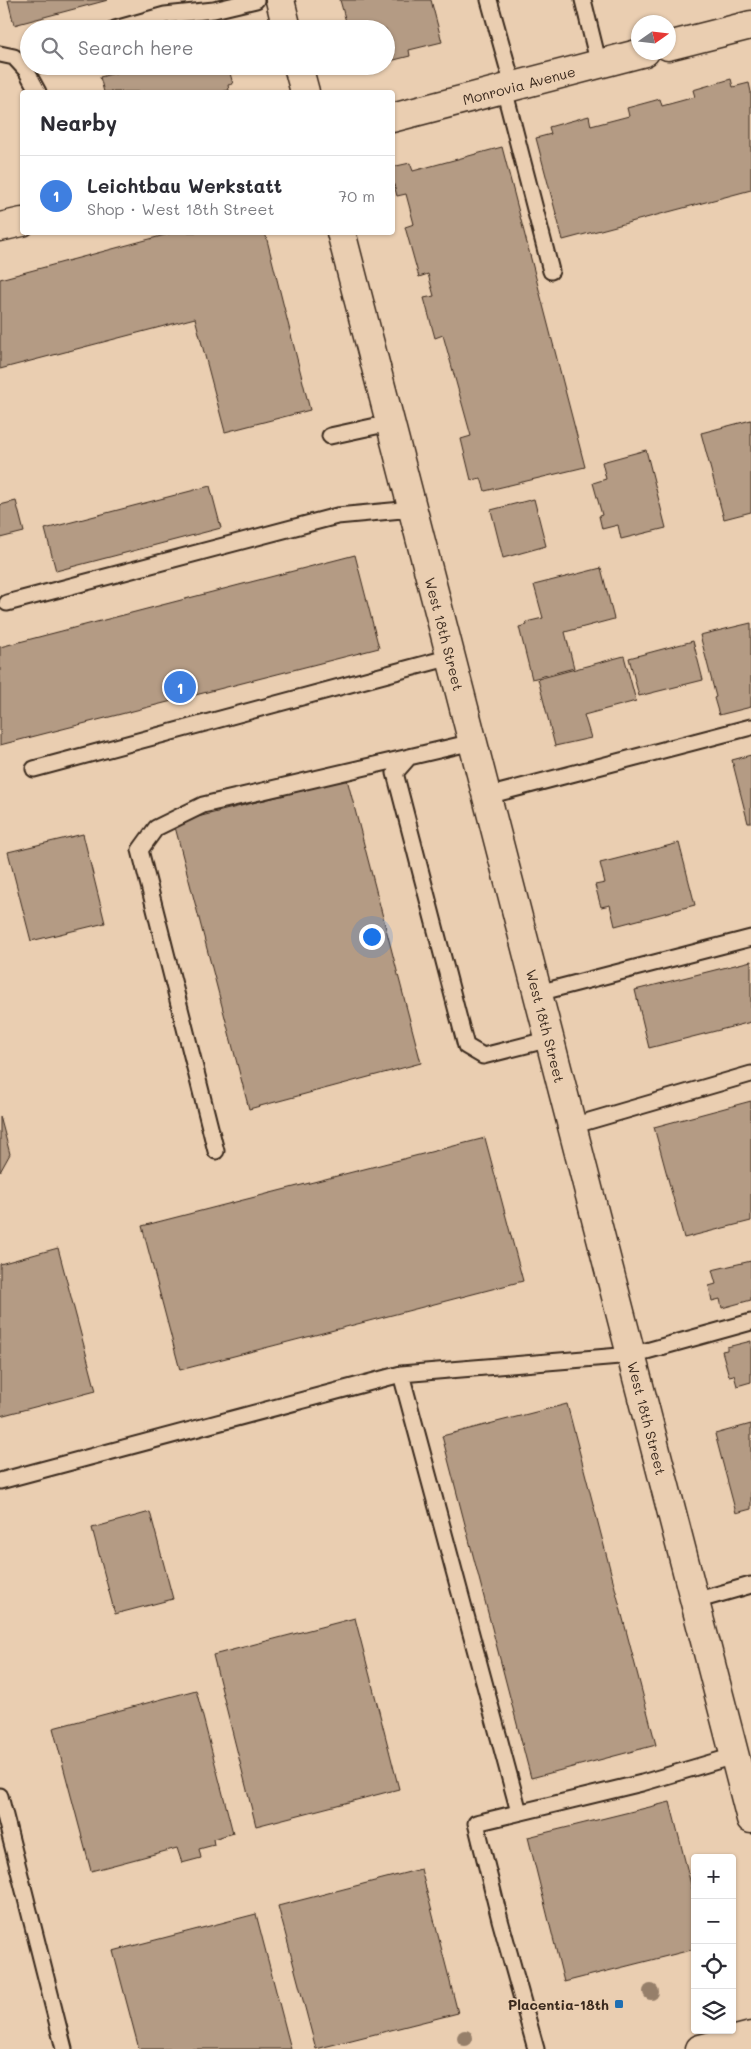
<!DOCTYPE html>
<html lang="en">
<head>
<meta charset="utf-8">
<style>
	body { margin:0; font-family:Mali,sans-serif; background:#f7f7f7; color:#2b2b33 }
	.controls { position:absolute; right:15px; bottom:15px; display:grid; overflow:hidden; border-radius:5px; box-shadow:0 1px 4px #0004 }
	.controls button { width:45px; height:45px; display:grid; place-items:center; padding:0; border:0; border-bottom:1px solid #e1e1e2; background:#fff; color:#2b2b33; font:25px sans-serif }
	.compass { position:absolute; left:631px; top:15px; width:45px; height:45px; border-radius:50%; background:#fff; box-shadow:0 1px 4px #0004; rotate:76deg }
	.you { position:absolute; left:371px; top:936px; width:18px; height:18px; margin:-12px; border:4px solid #fff; border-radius:50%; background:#1a73e8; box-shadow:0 0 0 8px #1a73e833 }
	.badge { display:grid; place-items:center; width:32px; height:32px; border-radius:50%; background:#1a73e8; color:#fff; font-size:16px; font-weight:700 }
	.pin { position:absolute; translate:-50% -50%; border:2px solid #fff; box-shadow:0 1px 5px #0006 }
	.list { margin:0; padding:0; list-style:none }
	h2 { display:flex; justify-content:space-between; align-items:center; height:65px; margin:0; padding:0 20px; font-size:21px }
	h2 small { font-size:16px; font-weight:400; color:#7c7c81 }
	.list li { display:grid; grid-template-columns:32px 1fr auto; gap:15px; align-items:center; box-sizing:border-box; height:80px; padding:0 20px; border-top:1px solid #e1e1e2 }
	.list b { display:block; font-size:19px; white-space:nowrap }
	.list p { margin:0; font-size:16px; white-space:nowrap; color:#7c7c81 }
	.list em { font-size:16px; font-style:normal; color:#7c7c81 }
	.icon { flex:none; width:28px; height:28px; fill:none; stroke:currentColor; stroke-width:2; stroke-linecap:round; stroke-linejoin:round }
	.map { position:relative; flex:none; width:751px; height:2049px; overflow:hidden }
	.search { position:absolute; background:#fff; box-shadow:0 1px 4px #0004; left:20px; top:20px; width:375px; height:55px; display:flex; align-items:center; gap:12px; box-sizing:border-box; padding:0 18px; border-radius:28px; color:#7c7c81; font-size:19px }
	.panel { position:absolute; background:#fff; box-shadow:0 1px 4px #0004; left:20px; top:90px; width:375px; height:145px; border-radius:5px }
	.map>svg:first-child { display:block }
</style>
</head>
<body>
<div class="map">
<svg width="751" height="2049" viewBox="0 0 751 2049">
	<rect width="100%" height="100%" fill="#eaceb1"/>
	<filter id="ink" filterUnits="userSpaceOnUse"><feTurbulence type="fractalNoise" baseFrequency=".02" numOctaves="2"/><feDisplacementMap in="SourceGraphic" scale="10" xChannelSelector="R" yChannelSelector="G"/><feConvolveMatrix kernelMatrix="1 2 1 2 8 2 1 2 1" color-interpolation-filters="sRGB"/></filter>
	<g filter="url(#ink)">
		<path fill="#b49b84" stroke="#3b2a1e" d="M8 0H108L14 25Z
			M340 0H431L442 42 409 50 410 56 386 62V29H348Z
			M142 66H228L233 84 228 85 229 90 221 92H104L100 77Z
			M731 79 733 87 749 83 751 92V190L563 240 536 138 551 134 549 127 589 116 591 126 629 116 627 108 660 99 662 106 695 97 693 90Z
			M502 147 585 467 485 491 481 478 471 480 461 439 471 436 443 335 435 338 424 298 434 296 428 274 419 277 405 227 414 224 406 194 397 196 392 178V167L410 163 413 171Z
			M176 232H265L310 410 225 432 195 318 0 369V279Z
			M751 420V512L724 519 701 433Z
			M646 450 666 528 621 539 618 525 602 529 599 516 602 515 593 483 606 479 602 462Z
			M210 486 221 528 56 571 45 529Z
			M534 499 546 546 503 558 491 510Z
			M16 501 24 532 0 538V505Z
			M355 555 379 648 0 745V647Z
			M601 568 614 619 565 632 574 668 532 679 519 627 527 625 526 622 543 618 534 585Z
			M751 623V707L719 715 714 698 716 697 700 635Z
			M693 641 703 680 639 696 629 658Z
			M624 656 636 701 584 715 591 738 555 746 538 679Z
			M751 755V823H748L732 760Z
			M347 779 421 1063 249 1109 174 823Z
			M83 834 105 923 31 941 8 852Z
			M679 843 695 905 615 926 610 905 601 907 595 885 605 883 600 863Z
			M751 961V1022L649 1048 635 990Z
			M751 1101V1221L684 1238 654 1127Z
			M0 1116 10 1154 0 1172Z
			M485 1138 523 1281 180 1370 142 1226Z
			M58 1248 96 1391 0 1416V1264Z
			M751 1261V1300L722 1308 720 1299 712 1301 709 1286 716 1284 712 1270Z
			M751 1341V1382L737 1386 734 1375 729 1376 722 1351 727 1350V1347Z
			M567 1404 656 1745 531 1778 442 1436Z
			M751 1424V1509L736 1513 715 1434Z
			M150 1512 173 1599 115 1614 92 1528Z
			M355 1618 399 1789 256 1826 213 1655Z
			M196 1690 233 1833 213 1839 214 1845 199 1849 201 1858 182 1863 177 1848 91 1871 53 1728Z
			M670 1802 695 1900V1949L564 1982 528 1837Z
			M421 1869 458 2013 316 2049 278 1906Z
			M256 1914 291 2049H139L113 1951Z"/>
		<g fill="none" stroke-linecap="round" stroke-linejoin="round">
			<g stroke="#3b2a1e" stroke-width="19">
				<path id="lane" d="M489 0 513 86
					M583 0 599 65
					M115 29 165 15 214 10 256 0
					M0 54 14 57 26 70 38 92
					M504 89 551 271
					M330 436 390 423
					M7 603 337 516 413 509
					M473 742 409 757 395 773 466 1046 483 1056 550 1039
					M34 769 451 657
					M487 796 751 727
					M538 993 751 938
					M572 1126 751 1074
					M216 1151 140 850 156 828 203 805 409 757
					M401 1374 519 1812
					M0 1481 401 1374 632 1355 751 1322
					M695 1601 751 1585
					M0 1796 64 2049
					M536 2049 500 1920 476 1823 642 1783 734 1756"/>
			</g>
			<g stroke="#3b2a1e" stroke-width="31">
				<g id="secondary">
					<path d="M280 0 287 29"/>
					<path d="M668 46 751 25"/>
					<path d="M298 66 305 92"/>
					<path id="s1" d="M392 118 645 52"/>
					<path d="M0 227 22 222"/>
					<path id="s2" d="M341 232 751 1819"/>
					<path d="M700 2049 751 2036"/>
				</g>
			</g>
			<use href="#lane" stroke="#eaceb1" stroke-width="15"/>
			<use href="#secondary" stroke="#eaceb1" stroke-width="28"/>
		</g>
		<g fill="#967f6a">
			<circle cx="651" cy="1992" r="8"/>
			<circle cx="465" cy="2038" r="8"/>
		</g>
	</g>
	<rect fill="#1f6fb2" stroke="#eaceb1" stroke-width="2" x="614" y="1999" width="10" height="10" rx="2.5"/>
	<g text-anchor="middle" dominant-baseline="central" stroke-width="4" stroke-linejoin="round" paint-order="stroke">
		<g font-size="14" fill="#3b2a1e" stroke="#eaceb1">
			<text stroke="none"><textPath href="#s1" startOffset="131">Monrovia Avenue</textPath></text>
			<text stroke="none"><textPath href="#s2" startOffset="415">West 18th Street</textPath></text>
			<text stroke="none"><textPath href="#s2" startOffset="820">West 18th Street</textPath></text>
			<text stroke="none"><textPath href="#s2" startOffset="1225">West 18th Street</textPath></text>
		</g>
		<g font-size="14" font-weight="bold" fill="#3b2a1e" stroke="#eaceb1" text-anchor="end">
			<text x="609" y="2004">Placentia-18th</text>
		</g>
	</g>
</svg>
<div class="controls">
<button>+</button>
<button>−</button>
<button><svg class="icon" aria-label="locate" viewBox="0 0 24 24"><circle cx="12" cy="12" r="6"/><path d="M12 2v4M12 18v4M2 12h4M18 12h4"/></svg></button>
<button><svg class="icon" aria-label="layers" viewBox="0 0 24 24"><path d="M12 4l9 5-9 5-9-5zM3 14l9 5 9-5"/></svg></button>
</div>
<svg class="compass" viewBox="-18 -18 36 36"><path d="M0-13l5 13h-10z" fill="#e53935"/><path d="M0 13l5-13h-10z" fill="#7c7c81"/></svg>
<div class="you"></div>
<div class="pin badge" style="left:180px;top:687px;background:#3f7fe0">1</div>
<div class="search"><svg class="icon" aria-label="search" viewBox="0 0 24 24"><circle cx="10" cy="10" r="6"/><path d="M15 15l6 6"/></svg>Search here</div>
<section class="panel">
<h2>Nearby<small></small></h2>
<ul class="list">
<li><span class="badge" style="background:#3f7fe0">1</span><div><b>Leichtbau Werkstatt</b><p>Shop · West 18th Street</p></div><em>70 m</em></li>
</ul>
</section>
</div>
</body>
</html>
